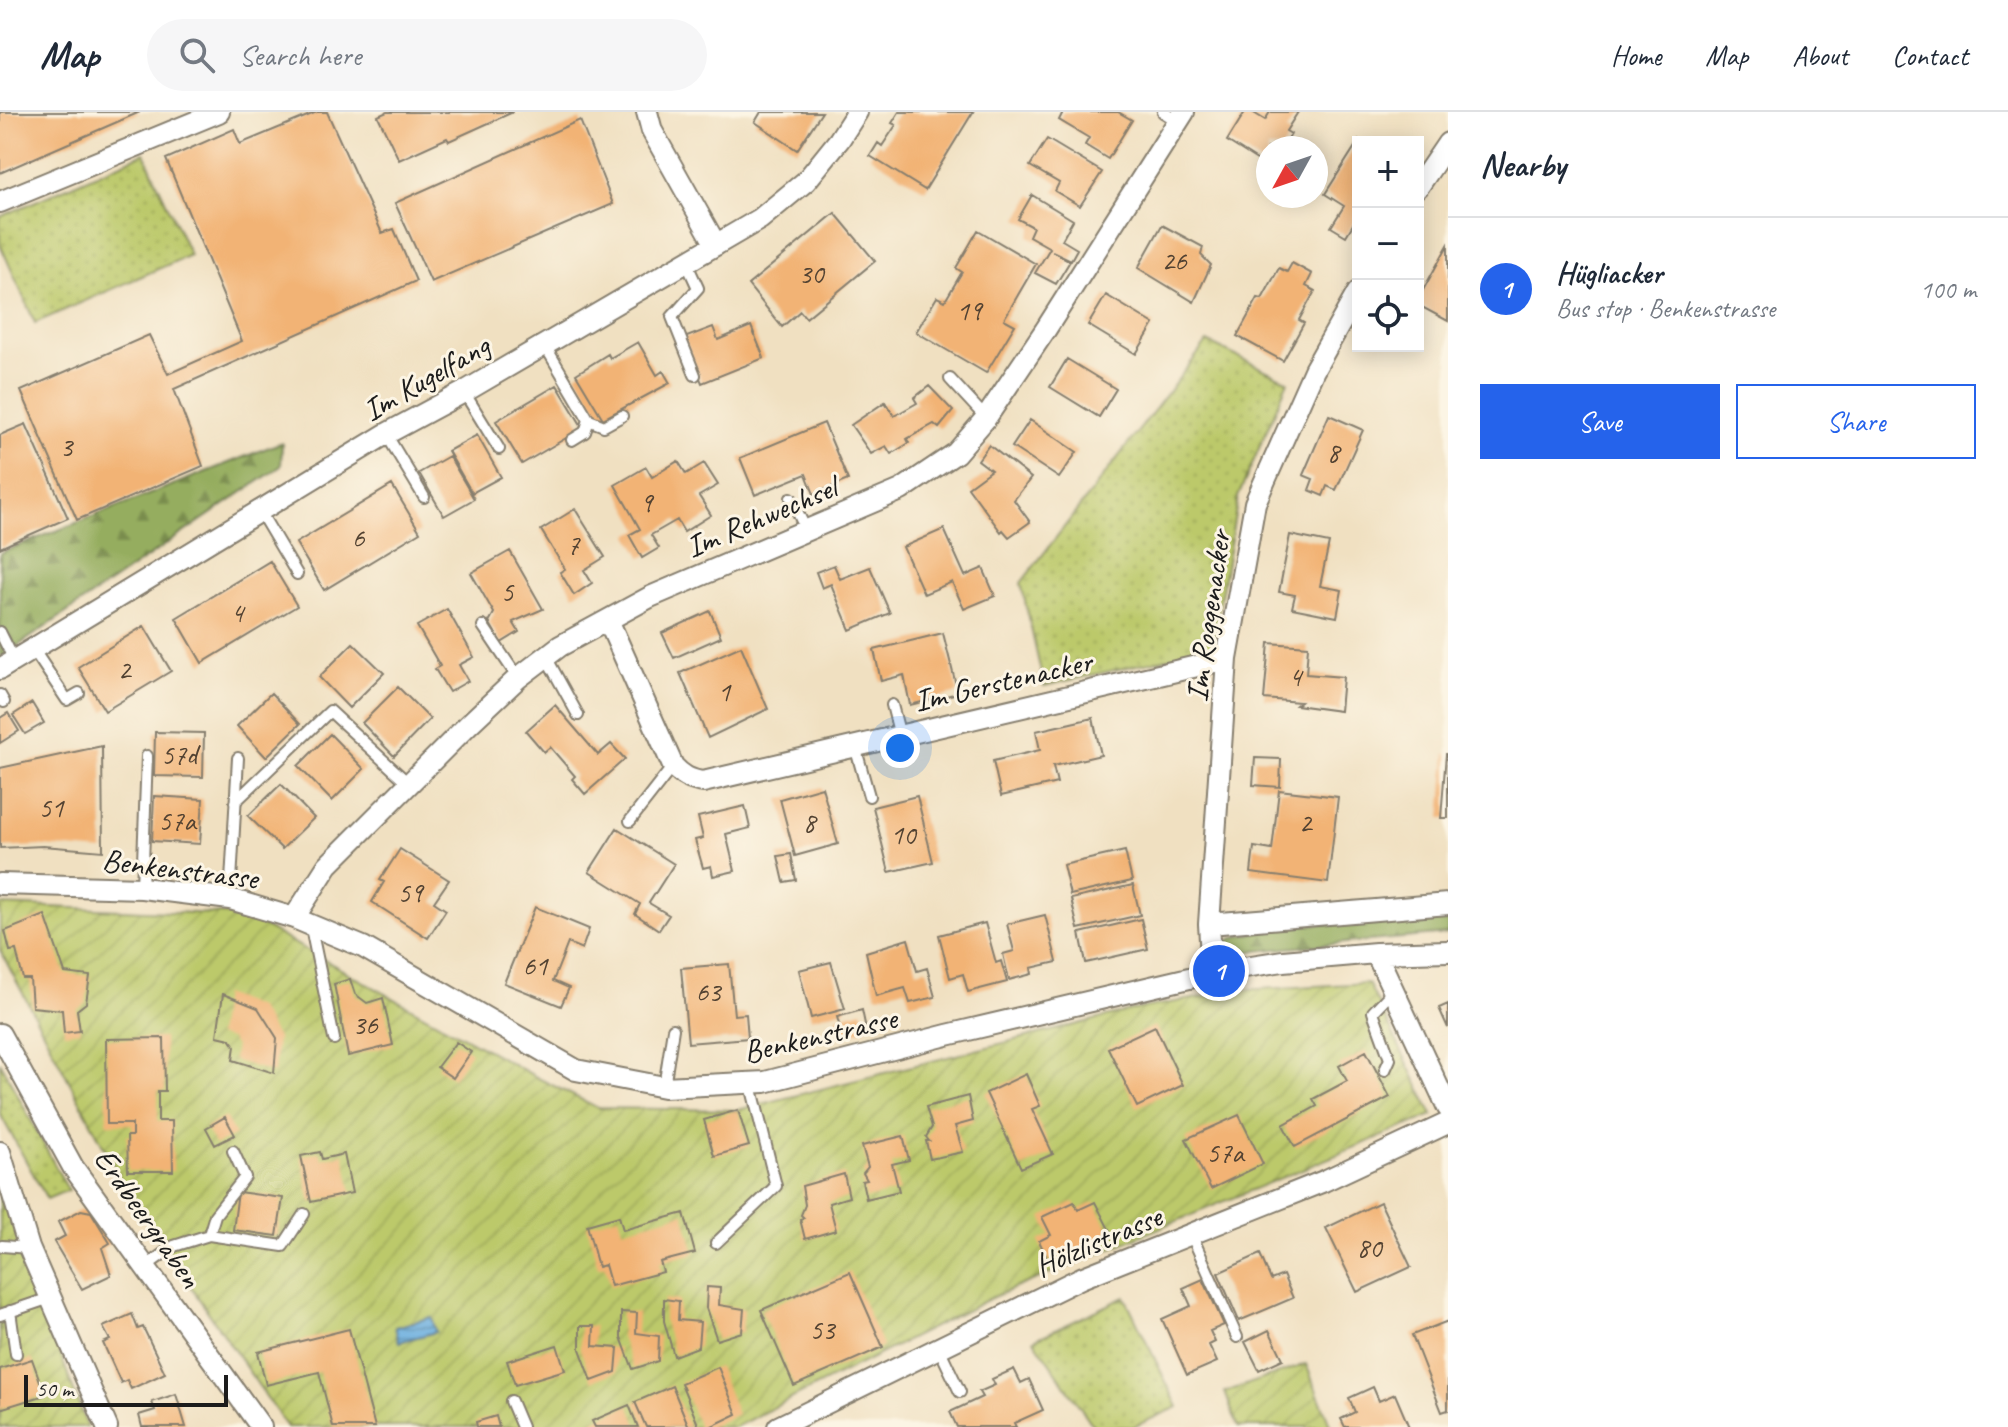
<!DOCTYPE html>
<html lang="en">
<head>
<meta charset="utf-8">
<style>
	body { margin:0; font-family:Caveat,sans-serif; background:#f6f6f7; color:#1f2937 }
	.controls { position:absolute; right:24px; top:24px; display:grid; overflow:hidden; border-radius:0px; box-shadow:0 4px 20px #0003 }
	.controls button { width:72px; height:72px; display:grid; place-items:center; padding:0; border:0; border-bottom:2px solid #e0e1e3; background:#fff; color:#1f2937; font:40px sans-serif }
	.compass { position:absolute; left:1256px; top:24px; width:72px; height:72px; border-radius:50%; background:#fff; box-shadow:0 4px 20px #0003; rotate:230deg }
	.scale { position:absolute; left:24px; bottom:20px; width:204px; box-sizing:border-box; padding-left:8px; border:4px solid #1c1c1c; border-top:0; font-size:22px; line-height:28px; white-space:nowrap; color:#1c1c1c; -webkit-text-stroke:6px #fcf5e5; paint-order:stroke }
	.you { position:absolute; left:900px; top:636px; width:28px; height:28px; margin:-20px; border:6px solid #fff; border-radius:50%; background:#1a73e8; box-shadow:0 0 0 12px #1a73e833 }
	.badge { display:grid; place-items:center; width:52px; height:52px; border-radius:50%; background:#2563eb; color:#fff; font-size:26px; font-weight:700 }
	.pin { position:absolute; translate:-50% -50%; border:4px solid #fff; box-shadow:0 2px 8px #0006 }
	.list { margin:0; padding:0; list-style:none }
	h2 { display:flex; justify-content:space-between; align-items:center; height:104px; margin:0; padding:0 32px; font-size:34px }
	h2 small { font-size:26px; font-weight:400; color:#747a83 }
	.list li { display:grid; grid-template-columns:52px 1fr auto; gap:24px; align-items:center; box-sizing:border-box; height:144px; padding:0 32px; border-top:2px solid #e0e1e3 }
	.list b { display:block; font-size:30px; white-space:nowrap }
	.list p { margin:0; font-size:26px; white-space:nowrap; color:#747a83 }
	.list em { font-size:26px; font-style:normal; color:#747a83 }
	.actions { display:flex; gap:16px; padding:24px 32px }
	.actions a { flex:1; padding:18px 0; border:2px solid #2563eb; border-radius:0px; text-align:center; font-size:28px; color:#2563eb }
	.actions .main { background:#2563eb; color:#fff }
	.icon { flex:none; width:44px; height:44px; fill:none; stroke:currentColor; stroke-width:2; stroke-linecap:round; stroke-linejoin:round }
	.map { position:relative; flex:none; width:1448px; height:1315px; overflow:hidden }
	header { display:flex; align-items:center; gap:48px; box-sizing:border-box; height:112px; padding:0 40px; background:#fff; border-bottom:2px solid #e0e1e3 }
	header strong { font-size:38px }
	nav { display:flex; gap:44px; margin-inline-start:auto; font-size:28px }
	.search { width:560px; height:72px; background:#f6f6f7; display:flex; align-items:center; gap:20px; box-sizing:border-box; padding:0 28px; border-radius:44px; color:#747a83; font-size:30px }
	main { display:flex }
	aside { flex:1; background:#fff }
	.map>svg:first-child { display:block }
</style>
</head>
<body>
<header>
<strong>Map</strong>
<div class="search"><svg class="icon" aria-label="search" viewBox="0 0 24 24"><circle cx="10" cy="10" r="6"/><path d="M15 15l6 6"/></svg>Search here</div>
<nav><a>Home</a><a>Map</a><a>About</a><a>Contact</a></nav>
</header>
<main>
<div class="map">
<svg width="1448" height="1315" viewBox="0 0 1448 1315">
	<defs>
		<pattern id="grass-dots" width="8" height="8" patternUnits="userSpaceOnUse" patternTransform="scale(2)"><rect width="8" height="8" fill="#bcc96b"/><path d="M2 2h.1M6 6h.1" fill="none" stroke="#a1ac5c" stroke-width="1.8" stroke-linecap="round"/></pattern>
		<pattern id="forest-firs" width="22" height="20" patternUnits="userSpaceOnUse" patternTransform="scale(2)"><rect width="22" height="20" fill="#95ad5f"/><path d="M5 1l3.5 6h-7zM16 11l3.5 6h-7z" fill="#798c4e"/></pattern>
		<pattern id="garden-furrows" width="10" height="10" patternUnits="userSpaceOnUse" patternTransform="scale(2)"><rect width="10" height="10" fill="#bcc96b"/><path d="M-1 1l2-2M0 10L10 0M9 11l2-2" fill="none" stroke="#a1ac5c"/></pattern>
		<pattern id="water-rules" width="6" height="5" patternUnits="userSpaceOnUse" patternTransform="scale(2)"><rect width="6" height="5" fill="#6aafe0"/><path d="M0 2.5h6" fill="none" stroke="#568eb5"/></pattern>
	</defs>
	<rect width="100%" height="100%" fill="#fcf5e5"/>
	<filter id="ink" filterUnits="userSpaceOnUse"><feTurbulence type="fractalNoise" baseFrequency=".0125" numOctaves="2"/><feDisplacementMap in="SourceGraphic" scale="16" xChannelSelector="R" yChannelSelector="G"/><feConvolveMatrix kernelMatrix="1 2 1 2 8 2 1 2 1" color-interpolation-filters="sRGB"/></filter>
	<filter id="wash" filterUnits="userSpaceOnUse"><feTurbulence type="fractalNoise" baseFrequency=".006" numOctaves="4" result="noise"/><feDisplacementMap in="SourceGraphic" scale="32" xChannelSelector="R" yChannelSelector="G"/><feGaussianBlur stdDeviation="1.8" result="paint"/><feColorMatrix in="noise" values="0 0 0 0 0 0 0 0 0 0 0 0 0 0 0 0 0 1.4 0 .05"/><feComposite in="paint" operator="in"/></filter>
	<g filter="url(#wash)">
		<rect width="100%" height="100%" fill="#f0e0c1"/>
		<path fill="url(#grass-dots)" stroke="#6c7244" stroke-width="2" d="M144 41 190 143 35 211 0 132V105Z
			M1207 230 1288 269 1238 385 1212 536 1044 574 1021 471Z
			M0 950 68 1078 47 1087 0 1002Z
			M1125 1185 1178 1295 1133 1315H1094L1034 1228Z"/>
		<path fill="url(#forest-firs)" stroke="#58643e" stroke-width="2" d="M282 330 281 354 0 546V441Z
			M1448 804V822L1231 841 1224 837 1225 831 1235 825 1284 814Z"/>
		<path fill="url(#garden-furrows)" stroke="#6c7244" stroke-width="2" d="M0 793 243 803 538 966 598 996 738 998 1142 896 1242 878 1368 871 1433 1003 993 1185 735 1315H287L134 1092 0 838Z
			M0 1077 87 1315H0Z
			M1306 1252 1331 1315H1238L1225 1280Z"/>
		<path fill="url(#water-rules)" stroke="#43667e" stroke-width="2" d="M432 1205 436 1220 399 1230 395 1215Z"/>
		<g id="blocks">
			<path fill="#f2b374" d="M0 0H140L0 61Z
				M317 0H327L382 121 394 117 416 169 174 277 203 354 77 408 21 279 149 223 168 262 242 229 166 47 234 17 240 32Z
				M387 0H513L449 29 447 26 399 48 378 4Z
				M761 0H822L797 38 755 10Z
				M899 0H973L925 78 870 44 878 31 882 34 896 13 892 11Z
				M1063 0H1118L1132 8 1108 47 1085 33 1089 26 1059 8Z
				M1245 0H1252L1265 8 1270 0H1298L1286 19 1291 22 1283 36H1268V55L1227 29Z
				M580 8 613 92 431 170 395 91Z
				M1047 27 1102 60 1080 94 1055 79 1059 71 1030 54Z
				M1358 30V104L1346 124 1331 115 1344 94 1325 82Z
				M1032 83 1073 108 1062 128 1077 137 1071 148 1052 139 1070 149 1056 172 1035 161 1050 136 1029 124 1033 115 1018 107Z
				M835 101 875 149 806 206 800 199 782 215 748 173Z
				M1162 113 1203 135 1201 143 1211 153 1194 190 1138 156Z
				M978 118 1036 152 1004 207 1015 213 986 261 916 220 937 185 945 189 962 160 956 156Z
				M1448 133V209L1418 193V187Z
				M1292 151 1312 162 1306 174 1315 179 1299 208 1304 211 1283 249 1237 224 1258 186 1262 187 1279 156 1287 160Z
				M1106 183 1154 212 1136 242 1088 213Z
				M751 214 764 246 702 271 684 226 713 215 718 228Z
				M638 230 657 263 663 259 670 271 603 307 576 262 608 242 610 246Z
				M1067 247 1116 277 1099 305 1050 275Z
				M557 273 583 316 522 352 496 309Z
				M929 274 953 299 939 316 934 312 907 327 909 331 891 342 886 334 871 342 851 313 885 290 894 304 917 291 914 286Z
				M1329 303 1363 318 1336 378 1327 374 1323 384 1309 378 1313 367 1303 363Z
				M1030 308 1077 340 1059 366 1012 335Z
				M824 311 848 368 814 382 806 362 755 383 740 346Z
				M26 312 68 406 0 436V323Z
				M477 323 501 365 472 381 448 339Z
				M989 333 1031 366 1014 388 1030 410 1009 425 1003 418 1001 420 968 375 991 358 978 348Z
				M449 344 474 387 444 404 419 361Z
				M678 349 686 362 704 351 718 373 699 384 711 403 684 420 677 408 651 423 659 436 642 446 629 423 640 417 615 373 646 355 652 365Z
				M392 373 420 420 324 478 296 431Z
				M575 397 605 445 584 458 592 471 574 483 560 460 565 457 541 418Z
				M944 417 965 464 983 456 995 484 964 497 952 470 924 482 903 435Z
				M1290 423 1329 431 1320 474 1342 478 1337 505 1292 496 1295 483 1279 480Z
				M510 439 543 497 513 510 519 520 501 531 489 510 494 501 471 461Z
				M270 449 297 494 202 551 176 506Z
				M834 453 840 467 870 455 890 501 850 518 831 472 822 476 816 460Z
				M447 497 474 545 459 553 468 569 449 580 435 557 440 554 417 514Z
				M710 499 721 525 674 546 662 521Z
				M144 514 171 559 105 599 78 555Z
				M943 521 958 581 910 593 904 563 881 569 874 538Z
				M353 531 384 561 349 596 319 565Z
				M1269 531 1308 534 1306 562 1343 565 1340 599 1296 593 1300 590 1264 587Z
				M741 534 768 597 708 626 680 561Z
				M398 575 430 607 394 644 362 611Z
				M271 581 300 612 266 645 237 614Z
				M32 591 44 611 25 622 13 603Z
				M555 593 598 643 611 632 625 647 585 682 572 667 575 664 550 635 544 640 526 619Z
				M8 601 19 619 0 631V606Z
				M1093 606 1101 643 1053 654 1057 671 1001 684 993 649 1040 638 1036 619Z
				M155 620 204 621 203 665 154 664Z
				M330 622 364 657 332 689 298 654Z
				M102 634 103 739 43 734 0 736V656Z
				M1446 642H1448V706H1441Z
				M1255 646 1281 647 1280 675 1253 673Z
				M281 672 314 706 282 737 248 704Z
				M822 675 838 732 795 744 780 687Z
				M1279 678 1338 685 1328 771 1251 761 1254 735 1272 738Z
				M154 684 203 687 200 732 152 729Z
				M917 684 933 750 889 760 873 695Z
				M745 694 750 716 726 722 735 759 713 764 711 754 703 756 695 728 703 726 698 705Z
				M617 716 674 752 649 791 669 803 659 818 635 802 640 792 589 760Z
				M400 737 449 768 434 790 446 798 428 826 372 790 384 770 380 768Z
				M1125 739 1132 769 1070 783 1063 753Z
				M791 742 796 768 784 770 778 744Z
				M1133 773 1140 803 1078 817 1071 787Z
				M535 795 589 817 582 837 568 831 553 869 569 876 561 894 504 871Z
				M45 803 65 861 90 864 86 891 77 898 80 919 64 921 62 898 32 895 30 867H23L16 838 10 839 5 819Z
				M1045 803 1057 850 1031 856 1032 862 1009 868 1003 842 1014 839 1007 812Z
				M1141 807 1148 837 1086 851 1080 821Z
				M985 811 996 851 1001 849 1007 870 968 880 963 862 950 866 939 823Z
				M908 827 917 859 927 856 935 885 910 891 905 876 876 884 866 840Z
				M831 850 845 897 811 906 799 858Z
				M729 852 734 903 746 902 748 926 688 931 681 856Z
				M350 867 355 882 367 891 383 886 393 933 348 944 334 872Z
				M223 882 258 896 277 926 274 961 233 948 235 934 230 927 217 924Z
				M1448 892V916L1439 896Z
				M862 898 866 917 842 923 837 905Z
				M1155 914 1183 973 1137 995 1108 936Z
				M164 926 165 979H158V1009H172L173 1059H128L127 1024H132V1012H107L106 927Z
				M456 930 471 940 453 966 437 955Z
				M1366 939 1390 985 1295 1035 1283 1013 1317 994 1313 987 1347 969 1339 954Z
				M1026 962 1040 994 1032 997 1053 1042 1021 1056 986 981Z
				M968 984 973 1009 955 1014 963 1040 930 1047 926 1029H929L926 1025 932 1015 926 995Z
				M738 998 749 1034 714 1044 704 1008Z
				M1239 1003 1263 1052 1211 1077 1186 1027Z
				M225 1005 235 1023 215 1033 206 1016Z
				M903 1024 909 1048 892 1052 899 1079 866 1087 862 1069 867 1068 863 1061 868 1055 862 1034Z
				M320 1040 322 1047 344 1042 352 1081 311 1090 301 1044Z
				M844 1062 849 1085 829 1091 836 1118 805 1127 800 1107 804 1106 801 1103 805 1093 802 1074Z
				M238 1080 283 1086 277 1124 233 1118Z
				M1074 1090 1078 1098 1095 1090 1111 1121 1089 1132 1092 1138 1067 1151 1063 1143 1049 1150 1039 1129 1051 1123 1042 1105Z
				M1380 1090 1411 1155 1357 1180 1326 1116Z
				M81 1098 91 1100 110 1131 102 1136 111 1163 82 1177 54 1130 65 1124 58 1110Z
				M684 1101 695 1141 660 1150 663 1160 611 1174 605 1153 598 1155 587 1113 619 1104 623 1118Z
				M1260 1142 1271 1168 1283 1163 1293 1186 1239 1209 1218 1161Z
				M850 1160 883 1235 794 1274 761 1198Z
				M1203 1167 1224 1213 1210 1219 1215 1230 1209 1233 1217 1250 1187 1263 1162 1207 1191 1194 1183 1176Z
				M707 1175 720 1176 719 1193 744 1197 742 1220 717 1228 706 1196Z
				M664 1187 679 1189 678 1208 700 1210 698 1235 674 1244 664 1209Z
				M621 1200 637 1201 636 1221 659 1224 658 1249 633 1257 621 1225Z
				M132 1202 138 1217 143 1215 165 1261 131 1277 127 1268 121 1271 103 1231 110 1228 103 1215Z
				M1448 1209V1298L1442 1300 1412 1223Z
				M580 1214H594L593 1234 618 1236 616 1260 592 1269 580 1237Z
				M349 1217 375 1315H333L319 1260 266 1273 258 1240Z
				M1269 1218 1283 1247 1259 1258 1245 1230Z
				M557 1233 565 1258 515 1273 507 1249Z
				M32 1247 45 1283 0 1297V1257Z
				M718 1255 737 1302 710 1315H699L681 1271Z
				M1014 1257 1021 1271 1029 1267 1043 1298 1014 1311 1016 1315H957L950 1300 982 1285 979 1280 995 1273 992 1267Z
				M672 1274 689 1315H646L635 1290Z
				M1373 1275 1379 1289 1395 1282 1409 1315H1345L1341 1307 1355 1300 1349 1286Z
				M176 1282 186 1315H142L139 1303 155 1298 152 1290Z
				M629 1293 638 1315H595L592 1309Z
				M496 1304 499 1315H477L476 1310Z"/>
		</g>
	</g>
	<g filter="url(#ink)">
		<use href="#blocks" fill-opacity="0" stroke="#867e6e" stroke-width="2"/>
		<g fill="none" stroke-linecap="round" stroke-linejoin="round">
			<g stroke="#867e6e" stroke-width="14">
				<path id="service" d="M1163 0 1179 10
					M686 150 698 176 672 205 695 263
					M544 232 589 308 604 314 622 304
					M950 267 986 306
					M464 280 499 337
					M386 322 424 385
					M572 328 585 320 589 308
					M791 386 806 418
					M259 398 297 462
					M483 514 518 566
					M0 520 14 548
					M33 537 67 588 79 581
					M546 545 578 603
					M0 583 4 590
					M892 593 900 624
					M855 634 869 684
					M235 690 330 599 409 672
					M630 709 673 654
					M142 776 147 644
					M230 787 238 646
					M310 811 334 927
					M1385 958 1390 947 1373 900 1392 880
					M664 975 673 917
					M1191 1122 1237 1225
					M209 1123 215 1103 245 1065 233 1039
					M716 1131 776 1074 751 973
					M2 1134 29 1136
					M145 1155 174 1134 209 1123 283 1134 304 1102
					M10 1199 16 1242
					M0 1203 50 1186
					M939 1236 960 1280
					M511 1289 522 1315"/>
			</g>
			<g stroke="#867e6e" stroke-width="24">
				<path id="minor" d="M647 0 652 19 716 133
					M1418 75 1448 31
					M0 90 219 0
					M608 508 673 654C682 664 690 668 703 670L1227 547
					M0 557 386 322 464 280 760 107 806 69 839 28 857 0
					M0 772 142 776 230 787 294 806 363 835 576 958 664 975 765 970 947 923 1219 859 1283 849 1376 841 1448 839
					M294 806 328 753 469 612 518 566 560 534 650 485 901 378 956 341 986 306 1046 217 1184 0
					M1209 812 1448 792
					M1376 841 1448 996
					M1212 861 1209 812 1227 547 1255 391 1314 258 1358 180
					M0 922 73 1055 261 1315
					M0 1040 29 1136 107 1315
					M778 1315 1081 1166 1324 1069 1448 1011"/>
			</g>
			<use href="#service" stroke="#fff" stroke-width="10"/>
			<use href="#minor" stroke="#fff" stroke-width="20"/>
		</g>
	</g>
	<g text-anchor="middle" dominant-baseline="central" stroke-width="6" stroke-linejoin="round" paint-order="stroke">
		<g font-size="28" fill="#524232">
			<text x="1174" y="148">26</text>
			<text x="811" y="161">30</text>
			<text x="969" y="198">19</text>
			<text x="66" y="334">3</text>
			<text x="1333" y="340">8</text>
			<text x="646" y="390">9</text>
			<text x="358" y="425">6</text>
			<text x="573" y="432">7</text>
			<text x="507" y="479">5</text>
			<text x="237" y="500">4</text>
			<text x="124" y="557">2</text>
			<text x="1295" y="564">4</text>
			<text x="724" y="579">1</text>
			<text x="179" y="642">57d</text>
			<text x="51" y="695">51</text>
			<text x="177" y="708">57a</text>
			<text x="809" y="710">8</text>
			<text x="1305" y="710">2</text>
			<text x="903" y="722">10</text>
			<text x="410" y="780">59</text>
			<text x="535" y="853">61</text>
			<text x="708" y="879">63</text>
			<text x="365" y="912">36</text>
			<text x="1225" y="1040">57a</text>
			<text x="1369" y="1135">80</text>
			<text x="822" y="1217">53</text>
		</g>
		<g font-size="32" fill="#1c1c1c" stroke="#fcf5e5">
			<text transform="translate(426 266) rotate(-30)">Im Kugelfang</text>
			<text transform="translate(761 405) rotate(-23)">Im Rehwechsel</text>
			<text transform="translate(1208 504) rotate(-82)">Im Roggenacker</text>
			<text transform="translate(1003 569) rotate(-13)">Im Gerstenacker</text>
			<text transform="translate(180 757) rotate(7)">Benkenstrasse</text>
			<text transform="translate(820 923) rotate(-13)">Benkenstrasse</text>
			<text transform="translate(148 1106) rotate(55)">Erdbeergraben</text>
			<text transform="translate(1098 1129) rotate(-23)">Hölzlistrasse</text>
		</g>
	</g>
</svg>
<div class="controls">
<button>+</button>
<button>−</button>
<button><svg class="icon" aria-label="locate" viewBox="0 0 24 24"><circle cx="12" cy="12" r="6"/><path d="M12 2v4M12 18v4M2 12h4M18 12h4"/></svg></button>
</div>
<svg class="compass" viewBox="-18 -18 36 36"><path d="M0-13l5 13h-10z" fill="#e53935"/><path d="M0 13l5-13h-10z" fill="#747a83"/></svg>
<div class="scale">50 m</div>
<div class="you"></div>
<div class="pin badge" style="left:1219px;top:859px">1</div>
</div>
<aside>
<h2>Nearby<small></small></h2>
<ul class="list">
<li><span class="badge">1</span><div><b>Hügliacker</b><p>Bus stop · Benkenstrasse</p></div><em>100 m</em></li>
</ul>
<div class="actions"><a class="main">Save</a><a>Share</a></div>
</aside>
</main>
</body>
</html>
